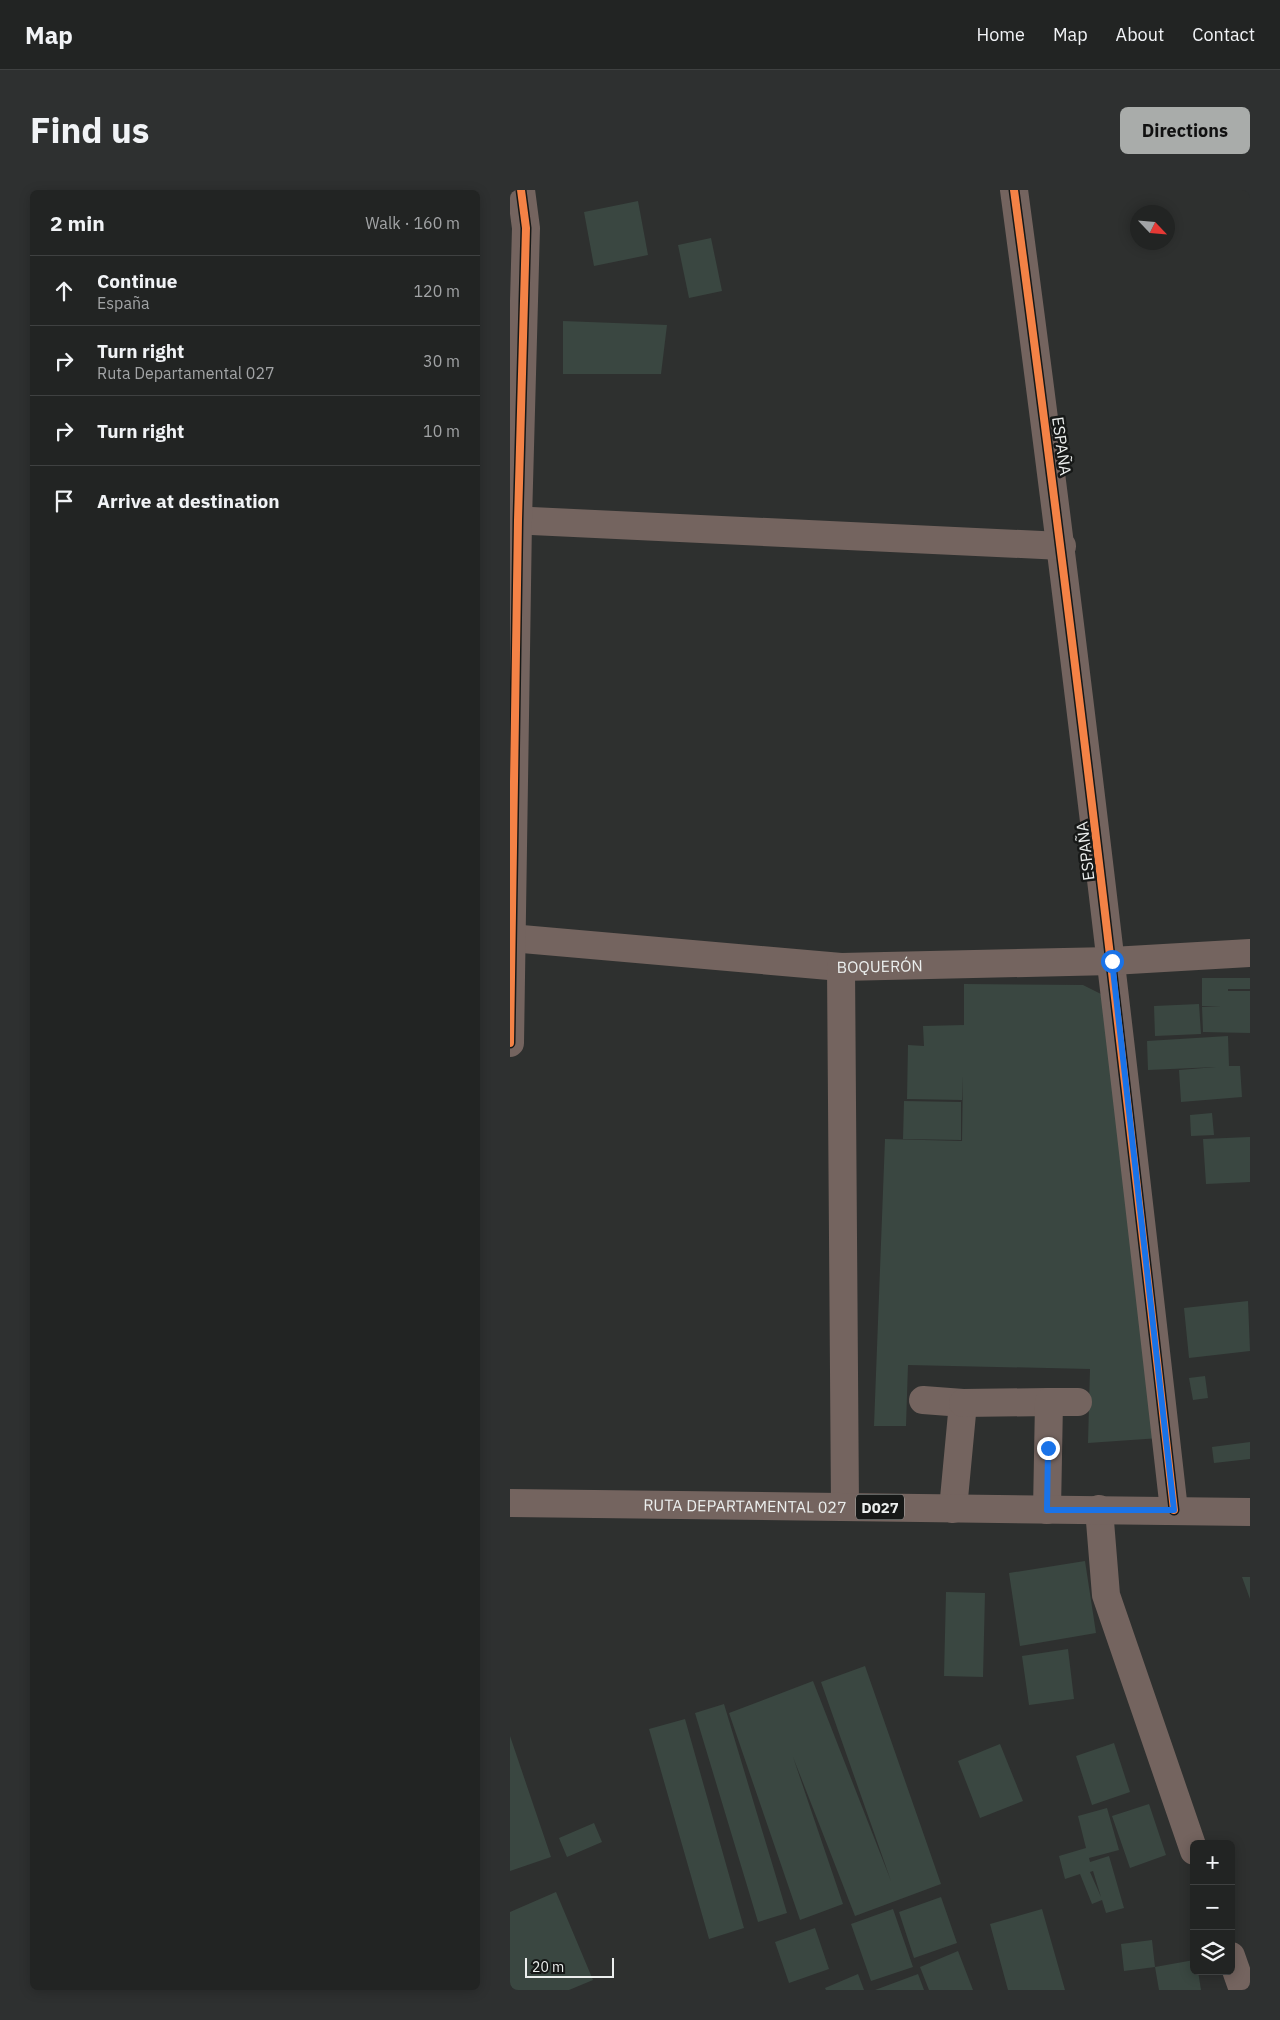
<!DOCTYPE html>
<html lang="en">
<head>
<meta charset="utf-8">
<style>
	body { margin:0; font-family:"IBM Plex Sans",sans-serif; background:#2e3030; color:#f1f3f6 }
	.controls { position:absolute; right:15px; bottom:15px; display:grid; overflow:hidden; border-radius:8px; box-shadow:0 2px 12px #0003 }
	.controls button { width:45px; height:45px; display:grid; place-items:center; padding:0; border:0; border-bottom:1px solid #3f4141; background:#222423; color:#f1f3f6; font:25px sans-serif }
	.compass { position:absolute; left:620px; top:15px; width:45px; height:45px; border-radius:50%; background:#222423; box-shadow:0 2px 12px #0003; rotate:116deg }
	.scale { position:absolute; left:15px; bottom:12px; width:89px; box-sizing:border-box; padding-left:5px; border:2px solid #ebeeed; border-top:0; font-size:14px; line-height:18px; white-space:nowrap; color:#ebeeed; -webkit-text-stroke:4px #161817; paint-order:stroke }
	.stop { position:absolute; width:15px; height:15px; margin:-11px; border:4px solid #1a73e8; border-radius:50%; background:#fff }
	.stop.end { background:#1a73e8; border-color:#fff; box-shadow:0 1px 5px #0008 }
	.list { margin:0; padding:0; list-style:none }
	h2 { display:flex; justify-content:space-between; align-items:center; height:65px; margin:0; padding:0 20px; font-size:21px }
	h2 small { font-size:16px; font-weight:400; color:#a2a4a6 }
	.list li { display:grid; grid-template-columns:32px 1fr auto; gap:15px; align-items:center; box-sizing:border-box; height:70px; padding:0 20px; border-top:1px solid #3f4141 }
	.list b { display:block; font-size:19px; white-space:nowrap }
	.list p { margin:0; font-size:16px; white-space:nowrap; color:#a2a4a6 }
	.list em { font-size:16px; font-style:normal; color:#a2a4a6 }
	.icon { flex:none; width:28px; height:28px; fill:none; stroke:currentColor; stroke-width:2; stroke-linecap:round; stroke-linejoin:round }
	.map { position:relative; flex:none; width:740px; height:1800px; overflow:hidden; border-radius:8px }
	header { display:flex; align-items:center; gap:30px; box-sizing:border-box; height:70px; padding:0 25px; background:#222423; border-bottom:1px solid #3f4141 }
	header strong { font-size:24px }
	nav { display:flex; gap:28px; margin-inline-start:auto; font-size:18px }
	.intro { display:flex; align-items:center; justify-content:space-between; box-sizing:border-box; height:120px; padding:0 30px }
	h1 { margin:0; font-size:35px }
	.button { padding:12px 22px; border-radius:8px; background:#a9acaa; color:#111; font-size:18px; font-weight:700 }
	main { display:flex; gap:30px; padding:0 30px }
	aside { flex:1; background:#222423; border-radius:8px; box-shadow:0 2px 12px #0003 }
	.map>svg:first-child { display:block }
</style>
</head>
<body>
<header>
<strong>Map</strong>
<nav><a>Home</a><a>Map</a><a>About</a><a>Contact</a></nav>
</header>
<div class="intro"><h1>Find us</h1><a class="button">Directions</a></div>
<main>
<aside>
<h2>2 min<small>Walk · 160 m</small></h2>
<ul class="list">
<li><svg class="icon" aria-label="ahead" viewBox="0 0 24 24"><path d="M12 20V5M6 11l6-6 6 6"/></svg><div><b>Continue</b><p>España</p></div><em>120 m</em></li>
<li><svg class="icon" aria-label="right" viewBox="0 0 24 24"><path d="M7 20v-9h11M14 6l5 5-5 5"/></svg><div><b>Turn right</b><p>Ruta Departamental 027</p></div><em>30 m</em></li>
<li><svg class="icon" aria-label="right" viewBox="0 0 24 24"><path d="M7 20v-9h11M14 6l5 5-5 5"/></svg><div><b>Turn right</b></div><em>10 m</em></li>
<li><svg class="icon" aria-label="arrive" viewBox="0 0 24 24"><path d="M6 21V4h12l-3 4 3 4H6"/></svg><div><b>Arrive at destination</b></div></li>
</ul>
</aside>
<div class="map">
<svg width="740" height="1800" viewBox="0 0 740 1800">
	<rect width="100%" height="100%" fill="#2e302f"/>
	<path fill="#3a4741" fill-rule="evenodd" d="M128 11 138 65 84 76 74 22Z
		M201 48 212 101 179 108 168 55Z
		M53 131 157 135 151 184H53Z
		M692 788H740V799H718V801H740V843L693 842 692 817 711 816H692Z
		M454 794 573 795 599 808 650 1248 578 1253 580 1179 398 1175 396 1236H364L375 949 452 951 453 886 452 910 397 909 398 855 414 856 413 836 454 835Z
		M689 814 691 844 645 846 644 816Z
		M718 846 719 876H730L732 907 671 912 669 880 706 877 638 880 637 851Z
		M394 911 451 912V950L393 949Z
		M702 923 704 945 681 946 680 925Z
		M740 947V992L696 994 693 949Z
		M738 1111 740 1161 679 1168 674 1118Z
		M695 1186 698 1208 683 1210 679 1188Z
		M740 1252V1269L704 1273 702 1257Z
		M575 1371 586 1443 510 1456 499 1383Z
		M732 1387H740V1409Z
		M436 1402 475 1403 473 1487 434 1486Z
		M558 1459 564 1509 519 1515 512 1466Z
		M355 1476 431 1694 345 1726 283 1567 333 1714 290 1730 219 1523 303 1491 381 1691 311 1492Z
		M214 1514 277 1723 248 1732 185 1523Z
		M175 1529 234 1738 199 1749 139 1539Z
		M0 1546 41 1667 0 1681Z
		M604 1553 620 1602 582 1615 566 1566Z
		M490 1554 513 1611 470 1628 448 1571Z
		M639 1614 656 1665 620 1678 602 1626Z
		M597 1618 609 1660 579 1668 580 1672 599 1666 614 1718 596 1723 592 1710 582 1714 570 1684 555 1689 549 1666 576 1658 568 1626ZM583 1681 591 1707 580 1682Z
		M84 1633 92 1652 57 1667 49 1648Z
		M46 1702 83 1790 59 1800H0V1722Z
		M431 1707 447 1753 404 1768 389 1722Z
		M383 1719 403 1777 361 1791 341 1734Z
		M532 1719 555 1800H498L480 1734Z
		M305 1738 319 1779 279 1793 265 1752Z
		M642 1750 645 1777 614 1781 611 1754Z
		M448 1761 463 1800H419L410 1777Z
		M684 1770V1781H688L691 1800H649L645 1777Z
		M348 1784 354 1800H316L315 1798Z
		M408 1784 414 1800H365Z"/>
	<g fill="none" stroke-linecap="round" stroke-linejoin="round">
		<g stroke="#74645f" stroke-width="28">
			<path d="M504 0C563 439 614 879 664 1320"/>
			<path d="M0 330 552 356"/>
			<path id="s1" d="M0 748 331 777 602 771 740 763"/>
			<path d="M331 777 335 1317"/>
			<path d="M0 853 8 330 16 38 11 0"/>
			<path d="M413 1210 453 1213 443 1319"/>
			<path d="M453 1213 539 1212"/>
			<path d="M589 1319 596 1405 684 1661"/>
			<path d="M537 1320 539 1212H568"/>
			<path d="M721 1766 733 1800"/>
		</g>
		<path stroke="#74645f" stroke-width="28" id="s2" d="M0 1313 740 1322"/>
		<g stroke="#161817" stroke-width="11">
			<path id="cycleway" d="M504 0C563 439 614 879 664 1320
				M0 853 8 330 16 38 11 0"/>
		</g>
		<use href="#cycleway" stroke="#f48246" stroke-width="8"/>
	</g>
	<g fill="none" stroke-linecap="round" stroke-linejoin="round">
		<path stroke="#1a73e8" stroke-width="6" d="M538 1258 537 1320H664L602 771"/>
	</g>
	<g text-anchor="middle" dominant-baseline="central" stroke-width="5" stroke-linejoin="round" paint-order="stroke">
		<rect fill="#161817" stroke="#abaead" stroke-width="1" x="346" y="1304.5" width="48" height="25" rx="4"/>
		<g font-size="15" font-weight="bold" fill="#ebeeed">
			<text x="370" y="1317">D027</text>
		</g>
		<g font-size="16" fill="#ebeeed" stroke="#161817">
			<text transform="translate(552 256) rotate(82)">ESPAÑA</text>
			<text transform="translate(575 661) rotate(-97)">ESPAÑA</text>
			<text stroke="none"><textPath href="#s1" startOffset="371">BOQUERÓN</textPath></text>
			<text stroke="none"><textPath href="#s2" startOffset="235">RUTA DEPARTAMENTAL 027</textPath></text>
		</g>
	</g>
</svg>
<div class="controls">
<button>+</button>
<button>−</button>
<button><svg class="icon" aria-label="layers" viewBox="0 0 24 24"><path d="M12 4l9 5-9 5-9-5zM3 14l9 5 9-5"/></svg></button>
</div>
<svg class="compass" viewBox="-18 -18 36 36"><path d="M0-13l5 13h-10z" fill="#e53935"/><path d="M0 13l5-13h-10z" fill="#a2a4a6"/></svg>
<div class="scale">20 m</div>
<div class="stop" style="left:602px;top:771px"></div>
<div class="stop end" style="left:538px;top:1258px"></div>
</div>
</main>
</body>
</html>
